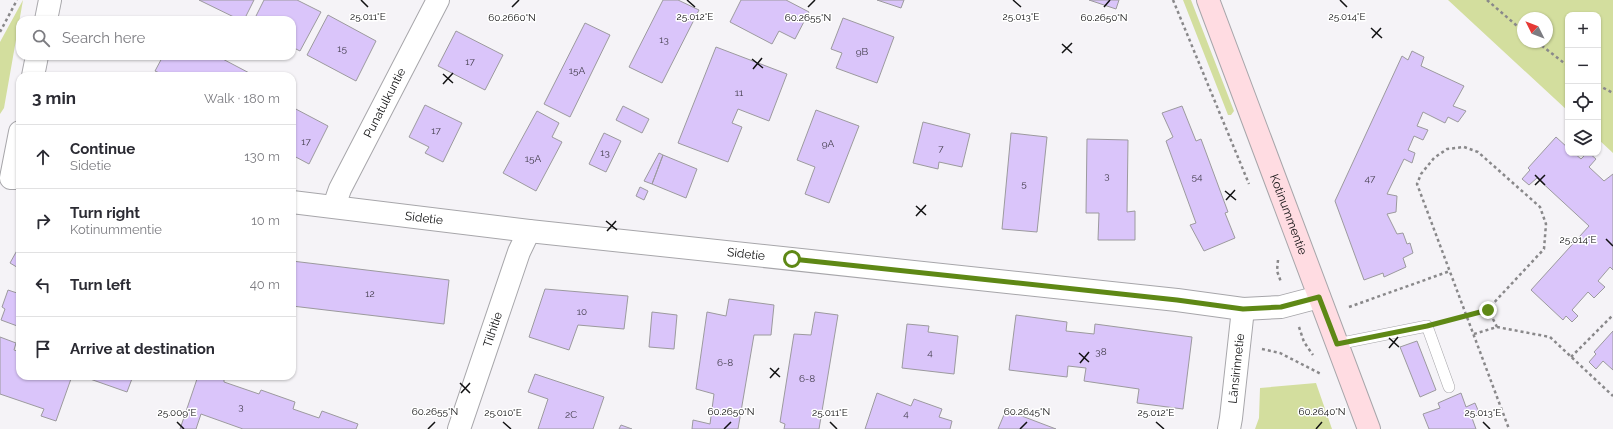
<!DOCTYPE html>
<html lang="en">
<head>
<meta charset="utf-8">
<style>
	body { margin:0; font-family:Raleway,sans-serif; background:#f2f2f3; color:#2b2b33 }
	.controls { position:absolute; right:12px; top:12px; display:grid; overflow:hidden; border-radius:8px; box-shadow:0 1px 3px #0004 }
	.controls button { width:36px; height:36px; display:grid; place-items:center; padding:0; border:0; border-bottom:1px solid #e1e1e2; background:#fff; color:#2b2b33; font:20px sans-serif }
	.compass { position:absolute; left:1517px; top:12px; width:36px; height:36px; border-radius:50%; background:#fff; box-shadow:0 1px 3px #0004; rotate:312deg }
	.stop { position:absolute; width:12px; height:12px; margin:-9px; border:3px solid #5e8815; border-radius:50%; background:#fff }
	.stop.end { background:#5e8815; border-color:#fff; box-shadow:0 1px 4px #0008 }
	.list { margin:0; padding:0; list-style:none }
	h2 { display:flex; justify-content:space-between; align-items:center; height:52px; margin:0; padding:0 16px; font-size:17px }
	h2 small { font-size:13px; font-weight:400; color:#7c7c81 }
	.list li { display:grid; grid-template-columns:26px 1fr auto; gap:12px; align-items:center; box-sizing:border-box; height:64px; padding:0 16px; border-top:1px solid #e1e1e2 }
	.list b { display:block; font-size:15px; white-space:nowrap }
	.list p { margin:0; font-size:13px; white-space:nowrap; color:#7c7c81 }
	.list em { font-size:13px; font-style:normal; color:#7c7c81 }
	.icon { flex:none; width:22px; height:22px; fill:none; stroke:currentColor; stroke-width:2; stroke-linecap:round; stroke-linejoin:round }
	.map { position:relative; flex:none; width:1613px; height:429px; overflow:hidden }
	.search { position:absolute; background:#fff; box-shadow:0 1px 3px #0004; left:16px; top:16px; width:280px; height:44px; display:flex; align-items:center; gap:10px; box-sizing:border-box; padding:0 14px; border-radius:12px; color:#7c7c81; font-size:15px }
	.panel { position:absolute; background:#fff; box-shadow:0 1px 3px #0004; left:16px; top:72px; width:280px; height:308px; border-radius:12px }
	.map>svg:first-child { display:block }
</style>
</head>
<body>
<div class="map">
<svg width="1613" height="429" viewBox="0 0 1613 429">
	<rect width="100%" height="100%" fill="#f5f3f7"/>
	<path fill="#d3de9e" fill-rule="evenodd" d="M23 0 4 108 0 114V42Z
		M1183 0H1191L1234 111 1231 115H1228Z
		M1448 0H1613V153L1598 139V15H1568V111ZM1523 18H1547V42H1523Z
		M1316 383 1332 429H1255L1259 418 1260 388Z"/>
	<path fill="#dac5fa" stroke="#9c9a9e" d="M199 0H254L244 20H240Z
		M264 0H297L321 12 300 51 292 47V20H254Z
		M663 0H678L699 10 662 83 629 67Z
		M741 0H786L809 12 795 39 779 31 772 44 730 22Z
		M877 0H904L901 8Z
		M1089 0H1119L1116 9Z
		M328 15 376 41 356 81 307 55Z
		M843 18 894 37 877 83 836 68 842 53 831 49Z
		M585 23 610 35 570 117 544 104Z
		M456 31 503 55 485 90 438 66Z
		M716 47 787 74 769 121 738 109 732 123 742 127 728 162 678 143Z
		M1412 51 1424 57 1421 66 1464 86 1453 106 1466 111 1458 122 1448 117 1445 123 1423 112 1417 126 1428 130 1423 140 1414 136 1408 150 1415 153 1412 163 1404 159 1387 194 1397 196 1396 212 1387 214 1397 234 1403 233 1407 244 1410 243 1413 253 1403 258 1406 267 1384 277 1383 273 1364 280 1335 201 1402 56 1408 60Z
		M163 56H217L255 76H166L155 71Z
		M425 105 462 123 443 162 425 153 429 147 409 137Z
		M623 106 649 119 642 133 616 120Z
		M1182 106 1196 141 1201 139 1228 212 1225 213 1235 238 1204 251 1190 225 1196 223 1166 141 1173 137 1162 113Z
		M292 107 328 126 309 164 292 155Z
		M816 110 859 126 829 203 805 194 815 167 797 160Z
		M537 111 559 123 552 137 562 142 536 191 503 173Z
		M923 122 970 134 962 167 939 162 938 169 913 163Z
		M604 133 621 141 606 172 589 164Z
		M1011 133 1047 137 1037 232 1002 229Z
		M1556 137 1568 148V153H1574L1581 159 1587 153H1589L1596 159 1589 167 1604 181 1613 174V270L1610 267 1598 281 1605 287 1594 298 1588 292 1572 310 1578 316 1572 322 1566 316 1563 320 1531 290 1589 226 1537 178 1529 185 1522 179 1530 170 1528 168Z
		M1087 139 1128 140 1127 212 1135 211V240H1098L1099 213H1086Z
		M659 153 663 155 652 184 644 181Z
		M663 155 697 169 686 198 652 184Z
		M640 187 648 191 644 200 636 196Z
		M20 245V269L10 263Z
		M292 261 449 280 444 324 292 306Z
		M545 289 628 296 624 329 578 325 569 350 529 337Z
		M8 290 20 294V327L1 320 5 309 2 307Z
		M729 299 774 305 771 335H754L738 429H692L693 420 710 424 714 394 696 389 707 312 726 316Z
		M652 312 677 315 674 349 649 347Z
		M815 312 838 315 819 429H784L785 424 780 422 794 334 811 335Z
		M1016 315 1067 322 1066 331 1094 334 1095 324 1192 337 1183 409 1137 403 1139 389 1084 381 1086 368 1068 366 1067 377 1009 370Z
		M907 324 929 326 928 332 958 336 954 374 902 368Z
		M1613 331V370L1603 361 1596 369 1589 362 1596 354 1594 352Z
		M0 337 16 343 14 350 20 352V376H72L56 421 41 416 44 409 0 394Z
		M1417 341 1436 390 1420 397 1400 347Z
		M535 374 604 397 593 429H538L548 399 528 392Z
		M91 376H133L127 392 90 379Z
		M198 376H224V382L259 394 261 390 295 402 293 409 319 418 322 411 358 424 356 429H243L201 414 196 429H180Z
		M877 393 911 406 914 399 942 409 939 417 952 421 950 429H865Z
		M1461 393 1466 407 1475 403 1480 415 1472 418 1476 429H1429L1423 414 1440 408 1438 403Z
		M1006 410 1056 429H998Z
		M621 425 632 429H619Z"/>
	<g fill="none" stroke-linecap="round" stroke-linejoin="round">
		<g stroke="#a7a6aa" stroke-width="12">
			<path id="lane" d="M1337 344 1427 326 1449 387"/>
		</g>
		<g stroke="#a7a6aa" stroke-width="24">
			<g id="street">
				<path d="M46 20 50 0"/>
				<path d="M33 76 37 56"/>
				<path d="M20 132 11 178H20"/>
				<path id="s1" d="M292 202 529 231 1177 300 1243 309 1281 307 1319 297"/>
				<path id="s2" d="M334 206 340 189 438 0"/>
				<path id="s3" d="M459 429 519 252 529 231"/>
				<path id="s4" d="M1229 429 1231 418 1243 309"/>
			</g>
		</g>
		<g stroke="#a7a6aa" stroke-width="24">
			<g id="secondary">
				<path id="s5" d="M1208 0 1369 429"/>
			</g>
		</g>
		<path stroke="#89888a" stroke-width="2.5" stroke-dasharray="3 3" stroke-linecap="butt" d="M1173 0 1249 184
			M1487 0 1523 31
			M0 32 17 0
			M1537 42 1568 66
			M1598 85 1613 93
			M1278 260 1277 271 1281 282
			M1349 307 1450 271
			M1445 322 1488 309
			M1299 327 1304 342 1313 355
			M1497 327 1488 309 1544 249 1546 224 1540 207 1478 152 1464 147 1447 149 1434 158 1421 174 1417 184 1509 429
			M1474 334 1497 327 1550 337 1613 396
			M1262 349 1280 353 1321 374
			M1571 357 1613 315"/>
		<use href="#lane" stroke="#fff" stroke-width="11"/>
		<use href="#street" stroke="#fff" stroke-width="22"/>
		<use href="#secondary" stroke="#ffdce2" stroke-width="22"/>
	</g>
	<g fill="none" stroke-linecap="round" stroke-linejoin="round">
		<path stroke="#5e8815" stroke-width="5" d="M792 259 1177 300 1243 309 1281 307 1319 297 1337 344 1427 326 1488 310"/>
	</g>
	<path fill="none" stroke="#111112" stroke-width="1.5" d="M361 0 368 7M687 0 695 7M1013 0 1021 7M1340 0 1347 7M512 7 519 0M808 7 815 0M1104 7 1110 0M1371 28 1382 38M1372 38 1381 28M1062 44 1072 53M1062 53 1072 43M752 59 763 68M753 69 762 58M443 74 453 83M443 84 453 73M1535 175 1545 185M1535 185 1545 175M1225 191 1236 200M1226 200 1235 190M916 206 926 215M916 216 926 205M606 221 617 230M607 231 616 221M1606 239 1613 246M1389 338 1399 347M1389 348 1398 337M1079 353 1089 362M1080 363 1089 352M770 368 780 377M770 378 779 368M460 383 470 393M461 393 470 383M177 422 184 429M503 422 511 429M830 422 837 429M1156 422 1164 429M1483 422 1490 429M428 429 435 422M724 429 731 422M1020 429 1027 422M1316 429 1322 422"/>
	<g text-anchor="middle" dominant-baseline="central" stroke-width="3" stroke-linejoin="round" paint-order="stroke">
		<g font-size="10" fill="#433e4c">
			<text x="664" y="39">13</text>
			<text x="342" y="48">15</text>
			<text x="862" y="51">9B</text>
			<text x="470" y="61">17</text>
			<text x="577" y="70">15A</text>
			<text x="739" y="92">11</text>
			<text x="436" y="130">17</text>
			<text x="306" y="141">17</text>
			<text x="828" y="143">9A</text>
			<text x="941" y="148">7</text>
			<text x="605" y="152">13</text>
			<text x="533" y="158">15A</text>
			<text x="1107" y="175">3</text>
			<text x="1197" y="176">54</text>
			<text x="1370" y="178">47</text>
			<text x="1024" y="183">5</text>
			<text x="370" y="293">12</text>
			<text x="582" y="311">10</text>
			<text x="1101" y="351">38</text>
			<text x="930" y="352">4</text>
			<text x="725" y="362">6-8</text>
			<text x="807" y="378">6-8</text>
			<text x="241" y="406">3</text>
			<text x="906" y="413">4</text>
			<text x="571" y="414">2C</text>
		</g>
		<g font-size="12" fill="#111112" stroke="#fff">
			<text stroke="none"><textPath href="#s2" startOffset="115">Punatulkuntie</textPath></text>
			<text stroke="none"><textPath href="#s5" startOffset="229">Kotinummentie</textPath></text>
			<text stroke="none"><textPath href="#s1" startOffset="133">Sidetie</textPath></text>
			<text stroke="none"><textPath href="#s1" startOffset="457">Sidetie</textPath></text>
			<text stroke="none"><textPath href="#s3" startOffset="105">Tilhitie</textPath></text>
			<text stroke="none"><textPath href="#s4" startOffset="61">Länsirinnetie</textPath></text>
		</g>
	</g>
	<g font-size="10" text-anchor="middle" fill="#111112" stroke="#fff" stroke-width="3" stroke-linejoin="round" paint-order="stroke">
		<text x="368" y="20">25.011°E</text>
		<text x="695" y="20">25.012°E</text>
		<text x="1021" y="20">25.013°E</text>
		<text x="1347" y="20">25.014°E</text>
		<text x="512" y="21">60.2660°N</text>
		<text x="808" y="21">60.2655°N</text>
		<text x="1104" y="21">60.2650°N</text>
		<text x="1578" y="243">25.014°E</text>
		<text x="435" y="415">60.2655°N</text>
		<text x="731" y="415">60.2650°N</text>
		<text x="1027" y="415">60.2645°N</text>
		<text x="1322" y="415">60.2640°N</text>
		<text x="177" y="416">25.009°E</text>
		<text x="503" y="416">25.010°E</text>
		<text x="830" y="416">25.011°E</text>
		<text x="1156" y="416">25.012°E</text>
		<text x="1483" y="416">25.013°E</text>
	</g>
</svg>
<div class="controls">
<button>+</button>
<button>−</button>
<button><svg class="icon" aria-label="locate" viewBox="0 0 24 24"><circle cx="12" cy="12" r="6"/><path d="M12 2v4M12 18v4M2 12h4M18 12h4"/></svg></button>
<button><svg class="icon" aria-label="layers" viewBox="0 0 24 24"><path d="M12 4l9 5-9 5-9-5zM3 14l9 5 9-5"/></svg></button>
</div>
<svg class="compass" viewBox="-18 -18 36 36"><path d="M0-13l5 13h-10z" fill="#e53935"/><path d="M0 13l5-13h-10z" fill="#7c7c81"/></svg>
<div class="stop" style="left:792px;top:259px"></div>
<div class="stop end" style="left:1488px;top:310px"></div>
<div class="search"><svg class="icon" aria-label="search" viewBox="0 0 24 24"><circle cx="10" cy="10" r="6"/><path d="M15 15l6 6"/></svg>Search here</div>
<section class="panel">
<h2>3 min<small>Walk · 180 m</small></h2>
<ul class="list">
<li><svg class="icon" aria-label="ahead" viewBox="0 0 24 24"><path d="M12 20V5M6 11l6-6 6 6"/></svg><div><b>Continue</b><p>Sidetie</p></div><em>130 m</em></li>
<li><svg class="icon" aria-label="right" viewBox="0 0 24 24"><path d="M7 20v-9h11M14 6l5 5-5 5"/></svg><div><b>Turn right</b><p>Kotinummentie</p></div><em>10 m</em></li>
<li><svg class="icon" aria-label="left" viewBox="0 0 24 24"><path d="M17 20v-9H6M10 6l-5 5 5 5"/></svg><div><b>Turn left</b></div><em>40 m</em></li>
<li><svg class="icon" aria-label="arrive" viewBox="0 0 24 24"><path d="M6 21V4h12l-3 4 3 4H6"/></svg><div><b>Arrive at destination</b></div></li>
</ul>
</section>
</div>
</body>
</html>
